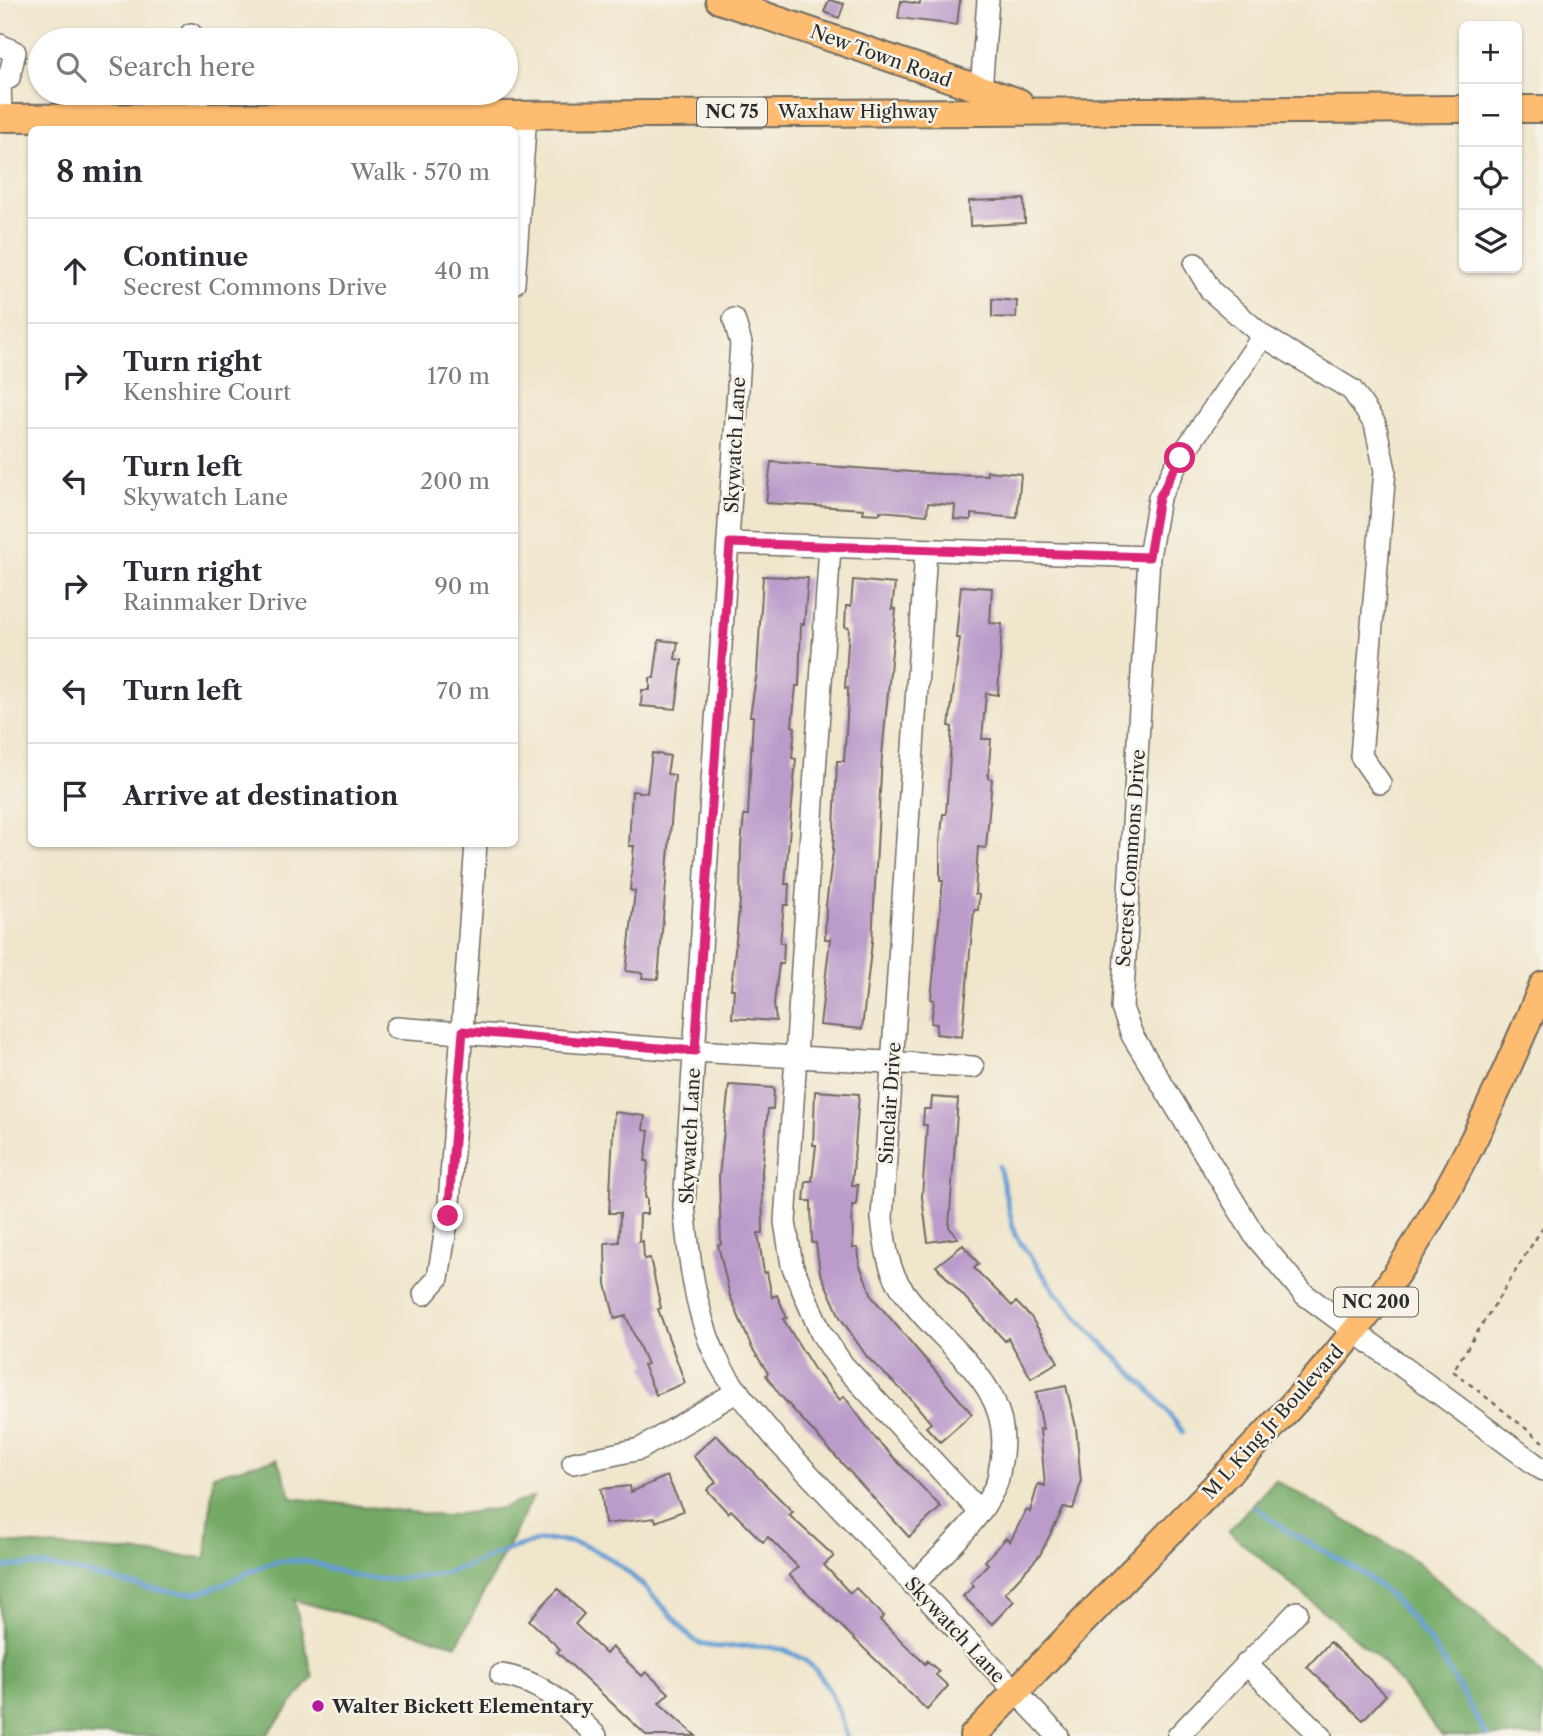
<!DOCTYPE html>
<html lang="en">
<head>
<meta charset="utf-8">
<style>
	body { margin:0; font-family:"Libre Caslon Text",serif; background:#f7f7f7; color:#2b2b33 }
	.controls { position:absolute; right:21px; top:21px; display:grid; overflow:hidden; border-radius:10px; box-shadow:0 2px 5px #0004 }
	.controls button { width:63px; height:63px; display:grid; place-items:center; padding:0; border:0; border-bottom:2px solid #e1e1e2; background:#fff; color:#2b2b33; font:35px sans-serif }
	.stop { position:absolute; width:21px; height:21px; margin:-16px; border:5px solid #db2777; border-radius:50%; background:#fff }
	.stop.end { background:#db2777; border-color:#fff; box-shadow:0 2px 7px #0008 }
	.list { margin:0; padding:0; list-style:none }
	h2 { display:flex; justify-content:space-between; align-items:center; height:91px; margin:0; padding:0 28px; font-size:30px }
	h2 small { font-size:23px; font-weight:400; color:#7c7c81 }
	.list li { display:grid; grid-template-columns:46px 1fr auto; gap:21px; align-items:center; box-sizing:border-box; height:105px; padding:0 28px; border-top:2px solid #e1e1e2 }
	.list b { display:block; font-size:26px; white-space:nowrap }
	.list p { margin:0; font-size:23px; white-space:nowrap; color:#7c7c81 }
	.list em { font-size:23px; font-style:normal; color:#7c7c81 }
	.icon { flex:none; width:38px; height:38px; fill:none; stroke:currentColor; stroke-width:2; stroke-linecap:round; stroke-linejoin:round }
	.map { position:relative; flex:none; width:1543px; height:1736px; overflow:hidden }
	.search { position:absolute; background:#fff; box-shadow:0 2px 5px #0004; left:28px; top:28px; width:490px; height:77px; display:flex; align-items:center; gap:18px; box-sizing:border-box; padding:0 24px; border-radius:38px; color:#7c7c81; font-size:26px }
	.panel { position:absolute; background:#fff; box-shadow:0 2px 5px #0004; left:28px; top:126px; width:490px; height:721px; border-radius:10px }
	.map>svg:first-child { display:block }
</style>
</head>
<body>
<div class="map">
<svg width="1543" height="1736" viewBox="0 0 1543 1736">
	<rect width="100%" height="100%" fill="#f7f3e8"/>
	<filter id="ink" filterUnits="userSpaceOnUse"><feTurbulence type="fractalNoise" baseFrequency=".0143" numOctaves="2"/><feDisplacementMap in="SourceGraphic" scale="14" xChannelSelector="R" yChannelSelector="G"/><feConvolveMatrix kernelMatrix="1 2 1 2 8 2 1 2 1" color-interpolation-filters="sRGB"/></filter>
	<filter id="wash" filterUnits="userSpaceOnUse"><feTurbulence type="fractalNoise" baseFrequency=".00686" numOctaves="4" result="noise"/><feDisplacementMap in="SourceGraphic" scale="28" xChannelSelector="R" yChannelSelector="G"/><feGaussianBlur stdDeviation="1.57" result="paint"/><feColorMatrix in="noise" values="0 0 0 0 0 0 0 0 0 0 0 0 0 0 0 0 0 1.4 0 .05"/><feComposite in="paint" operator="in"/></filter>
	<g filter="url(#wash)">
		<rect width="100%" height="100%" fill="#f0e6cc"/>
		<path fill="#75aa66" stroke="#506a48" stroke-width="2" d="M277 1459 292 1498 445 1516 502 1508 533 1497 457 1645 294 1600 313 1677 266 1736H0V1542L206 1558 213 1475Z
			M1275 1480 1416 1561 1533 1664 1543 1678V1736H1442L1380 1659 1228 1531Z"/>
		<g fill="none" stroke-linecap="round" stroke-linejoin="round">
			<path stroke="#649ed3" stroke-width="5" d="M999 1166 1015 1235 1055 1291 1089 1330 1154 1395 1183 1432
				M1256 1507C1269 1516 1281 1528 1295 1535 1320 1550 1346 1561 1369 1578 1423 1618 1454 1679 1487 1736
				M0 1568C63 1555 125 1592 188 1593 221 1593 251 1565 283 1561 316 1557 334 1574 365 1578 385 1580 413 1578 434 1575 493 1565 528 1523 590 1548 621 1561 649 1591 671 1615 679 1623 688 1637 697 1642 713 1650 733 1646 750 1646 814 1645 829 1682 847 1736"/>
		</g>
		<g id="blocks">
			<path fill="#bb9bca" d="M829 0 844 4 839 18 824 12Z
				M920 0H960L957 25 898 18 901 1 920 4Z
				M1024 199 1025 223 970 226 969 201Z
				M992 299 1017 301 1016 318 992 317Z
				M771 462 940 474 987 475V471L1021 474 1017 518 971 514V520L954 519 955 505 928 503 927 515 880 511V514L863 513 864 509 766 503Z
				M763 576 808 578 804 624H801L799 686H796L792 726 795 727 792 758 796 759 785 884H789L788 905H784L780 943H784L783 964H779L774 1003 776 1021 732 1018 734 989H731L740 901 741 846 744 815H748L753 716H750L757 672Z
				M853 580 895 584 892 609H896L882 755 872 942 862 1029 820 1025 830 939H825L826 905 833 852 837 761H844L847 717 848 688H845L849 628 845 627 846 606H851Z
				M961 586 992 588 990 623 1002 624 998 695 986 693 982 739H991L988 778 992 779 986 848 978 847 975 894 979 895 978 910H974L962 1037 936 1034 937 1024 931 1023 934 1000 931 999 943 881H940V844L943 814H946L952 727 949 726 960 638H956Z
				M659 640 678 642 675 659 682 660 676 709 641 706 642 690H650V678H654Z
				M652 753 670 756 667 774 675 775 658 979 642 978 643 973 626 971 635 891 630 890 634 846H629L632 791 647 793Z
				M729 1085 774 1088 773 1109H768L762 1171 763 1233H758L764 1273 767 1272 772 1297 777 1295 787 1318 783 1319 814 1369 840 1400 844 1396 876 1439 941 1507 909 1537 780 1395 766 1375 768 1373 752 1348 730 1296 718 1245 721 1244 719 1176Z
				M815 1091 859 1094 852 1185H858L856 1205H852L853 1248H858L860 1266 873 1298 972 1414 940 1442 926 1427 931 1423 911 1399 867 1357 840 1317 820 1272 816 1243H812L811 1201H804L806 1181H812L816 1145H813Z
				M932 1097 958 1099 949 1227 958 1238 928 1242 922 1197 927 1125H923L924 1109H931Z
				M614 1112 645 1116 643 1130 649 1131 645 1161H648L645 1198H647V1214H640L639 1242 643 1241 644 1259 650 1258 661 1308 658 1309 685 1383 656 1395 643 1365 647 1364 626 1316 615 1319 606 1284 605 1243 619 1242 620 1213H609Z
				M963 1245 979 1264 974 1268 1012 1306 1016 1302 1031 1317 1058 1362 1031 1378 1008 1338 1005 1341 936 1266Z
				M1066 1386 1076 1427 1081 1483 1073 1509 1064 1507 1040 1555 1005 1593 1014 1601 992 1624 963 1596 974 1586 971 1582 988 1564 985 1561 1006 1538 1010 1542 1026 1510 1030 1512 1038 1484 1045 1486 1040 1429H1043L1036 1392Z
				M716 1435 793 1512 789 1515 834 1556 824 1565 850 1593 856 1588 884 1616 880 1620 925 1664 927 1661 939 1671 936 1675 948 1686 927 1710 789 1575 798 1567 768 1537 763 1542 731 1510 728 1513 707 1490 716 1482 693 1456Z
				M667 1476 683 1511 656 1522 655 1518 605 1524 601 1489 630 1486 631 1492Z
				M558 1589 584 1614 575 1624 606 1654 612 1647 642 1676 646 1672 669 1693 659 1703 696 1736H647L557 1652 560 1649 529 1620Z
				M1330 1642 1386 1695 1363 1720 1307 1667Z"/>
		</g>
	</g>
	<g filter="url(#ink)">
		<use href="#blocks" fill-opacity="0" stroke="#706c63" stroke-width="2"/>
		<g fill="none" stroke-linecap="round" stroke-linejoin="round">
			<g stroke="#706c63" stroke-width="24">
				<path id="minor" d="M191 34V40
					M0 45 15 52 9 78 1 80
					M0 80 1 118
					M981 90 988 0
					M197 93 198 117
					M1195 264 1211 291 1263 336 1352 390 1375 424 1385 470 1361 756 1380 783
					M514 283 526 114
					M734 319 741 343 684 1206C689 1257 694 1307 715 1355 730 1387 757 1415 779 1443L1058 1736
					M1263 336 1180 458 1159 498 1149 557 1122 1008 1132 1035 1255 1236 1304 1294 1543 1470
					M730 543 1149 557
					M830 547 785 1222 792 1265 821 1333 843 1365 980 1512
					M396 1028 695 1051 973 1067
					M424 1294 438 1278 448 1216 476 844
					M573 1463 640 1449 738 1391
					M913 1585C941 1555 977 1525 995 1487 999 1480 999 1470 1001 1461 1016 1382 940 1346 902 1289 887 1268 885 1243 882 1218L926 551
					M1246 1664 1321 1736
					M501 1675C543 1681 567 1707 596 1736
					M1178 1736 1297 1612"/>
			</g>
			<g stroke="#706c63" stroke-width="30">
				<path id="major" d="M719 0 1019 102
					M1517 109H1543
					M0 118 1464 109
					M973 1736C1027 1680 1080 1624 1135 1568 1216 1485 1300 1404 1370 1311 1444 1212 1496 1098 1543 985"/>
			</g>
			<path stroke="#706c63" stroke-width="2.5" stroke-dasharray="5 5" stroke-linecap="butt" d="M1543 1227 1453 1371 1543 1442"/>
			<use href="#minor" stroke="#fff" stroke-width="21"/>
			<use href="#major" stroke="#fdbc70" stroke-width="26"/>
		</g>
	</g>
	<g fill="none" stroke-linecap="round" stroke-linejoin="round" filter="url(#ink)">
		<path stroke="#db2777" stroke-width="9" d="M448 1216 463 1031 695 1051 730 543 1149 557 1159 498 1180 458"/>
	</g>
	<circle fill="#b5179e" stroke="#f7f3e8" stroke-width="2.5" cx="318" cy="1706" r="7"/>
	<g text-anchor="middle" dominant-baseline="central" stroke-width="5" stroke-linejoin="round" paint-order="stroke">
		<g fill="#f7f3e8" stroke="#686764" stroke-width="2">
			<rect x="697" y="97.5" width="70" height="29" rx="5"/>
			<rect x="1334" y="1287.5" width="84" height="29" rx="5"/>
		</g>
		<g font-size="18" font-weight="bold" fill="#2b2b2b">
			<text x="732" y="112">NC 75</text>
			<text x="1376" y="1302">NC 200</text>
		</g>
		<g font-size="19" fill="#2b2b2b" stroke="#f7f3e8">
			<text transform="translate(881 56) rotate(20)">New Town Road</text>
			<text x="858" y="111">Waxhaw Highway</text>
			<text transform="translate(735 445) rotate(-87)">Skywatch Lane</text>
			<text transform="translate(1131 858) rotate(-86)">Secrest Commons Drive</text>
			<text transform="translate(890 1103) rotate(-86)">Sinclair Drive</text>
			<text transform="translate(690 1136) rotate(-87)">Skywatch Lane</text>
			<text transform="translate(1273 1422) rotate(-48)">M L King Jr Boulevard</text>
			<text transform="translate(955 1630) rotate(47)">Skywatch Lane</text>
		</g>
		<g font-size="19" font-weight="bold" fill="#2b2b2b" stroke="#f7f3e8" text-anchor="start">
			<text x="332" y="1706">Walter Bickett Elementary</text>
		</g>
	</g>
</svg>
<div class="controls">
<button>+</button>
<button>−</button>
<button><svg class="icon" aria-label="locate" viewBox="0 0 24 24"><circle cx="12" cy="12" r="6"/><path d="M12 2v4M12 18v4M2 12h4M18 12h4"/></svg></button>
<button><svg class="icon" aria-label="layers" viewBox="0 0 24 24"><path d="M12 4l9 5-9 5-9-5zM3 14l9 5 9-5"/></svg></button>
</div>
<div class="stop" style="left:1180px;top:458px"></div>
<div class="stop end" style="left:448px;top:1216px"></div>
<div class="search"><svg class="icon" aria-label="search" viewBox="0 0 24 24"><circle cx="10" cy="10" r="6"/><path d="M15 15l6 6"/></svg>Search here</div>
<section class="panel">
<h2>8 min<small>Walk · 570 m</small></h2>
<ul class="list">
<li><svg class="icon" aria-label="ahead" viewBox="0 0 24 24"><path d="M12 20V5M6 11l6-6 6 6"/></svg><div><b>Continue</b><p>Secrest Commons Drive</p></div><em>40 m</em></li>
<li><svg class="icon" aria-label="right" viewBox="0 0 24 24"><path d="M7 20v-9h11M14 6l5 5-5 5"/></svg><div><b>Turn right</b><p>Kenshire Court</p></div><em>170 m</em></li>
<li><svg class="icon" aria-label="left" viewBox="0 0 24 24"><path d="M17 20v-9H6M10 6l-5 5 5 5"/></svg><div><b>Turn left</b><p>Skywatch Lane</p></div><em>200 m</em></li>
<li><svg class="icon" aria-label="right" viewBox="0 0 24 24"><path d="M7 20v-9h11M14 6l5 5-5 5"/></svg><div><b>Turn right</b><p>Rainmaker Drive</p></div><em>90 m</em></li>
<li><svg class="icon" aria-label="left" viewBox="0 0 24 24"><path d="M17 20v-9H6M10 6l-5 5 5 5"/></svg><div><b>Turn left</b></div><em>70 m</em></li>
<li><svg class="icon" aria-label="arrive" viewBox="0 0 24 24"><path d="M6 21V4h12l-3 4 3 4H6"/></svg><div><b>Arrive at destination</b></div></li>
</ul>
</section>
</div>
</body>
</html>
